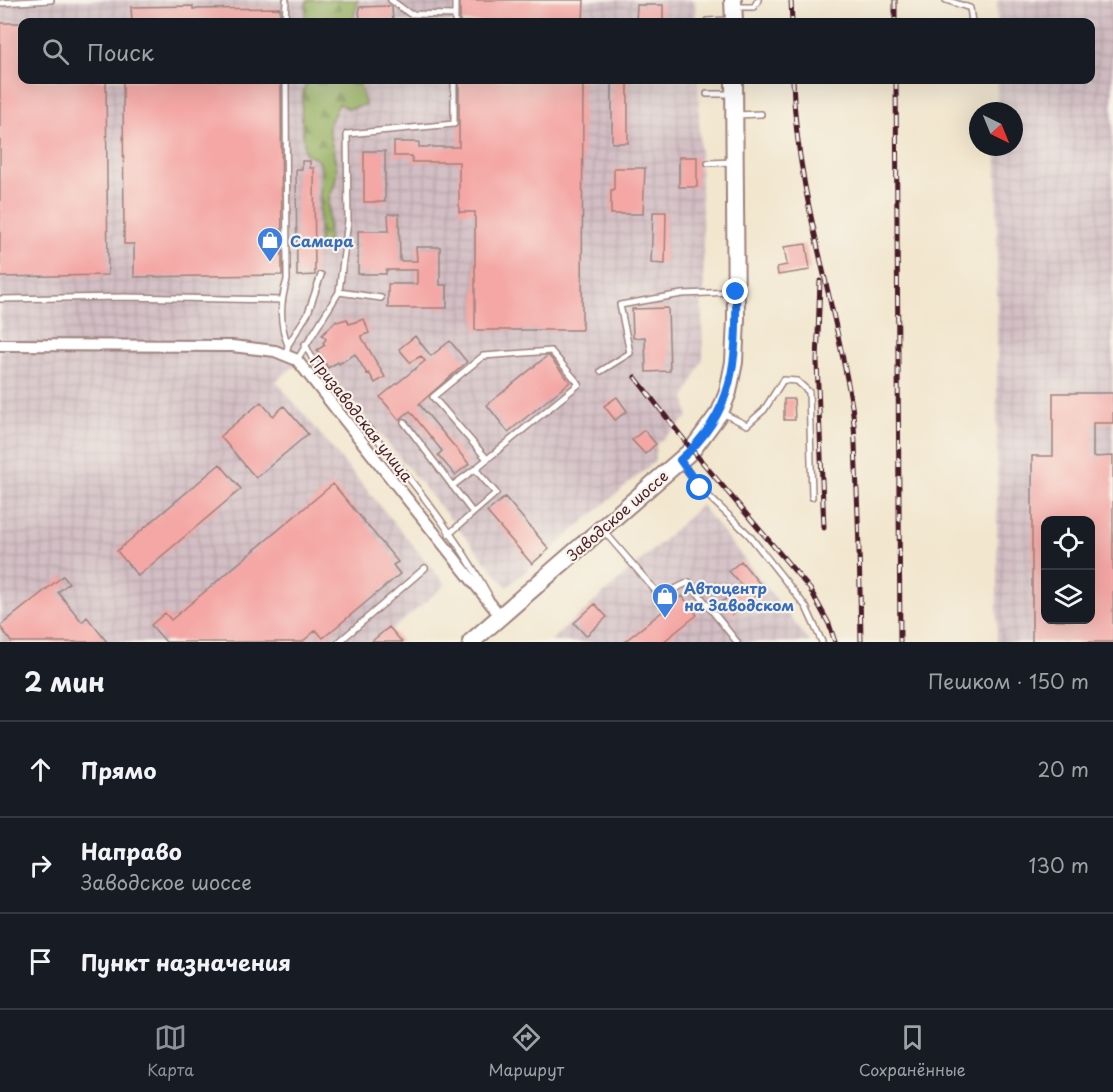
<!DOCTYPE html>
<html lang="ru">
<head>
<meta charset="utf-8">
<style>
	body { margin:0; font-family:"Playpen Sans",sans-serif; background:#20242c; color:#f1f3f6 }
	.controls { position:absolute; right:18px; bottom:18px; display:grid; overflow:hidden; border-radius:12px; box-shadow:0 6px 24px #0002 }
	.controls button { width:54px; height:54px; display:grid; place-items:center; padding:0; border:0; border-bottom:2px solid #363941; background:#171b24; color:#f1f3f6; font:30px sans-serif }
	.compass { position:absolute; left:969px; top:102px; width:54px; height:54px; border-radius:50%; background:#171b24; box-shadow:0 6px 24px #0002; rotate:137deg }
	.stop { position:absolute; width:18px; height:18px; margin:-14px; border:4px solid #1a73e8; border-radius:50%; background:#fff }
	.stop.end { background:#1a73e8; border-color:#fff; box-shadow:0 2px 6px #0008 }
	.list { margin:0; padding:0; list-style:none }
	h2 { display:flex; justify-content:space-between; align-items:center; height:78px; margin:0; padding:0 24px; font-size:26px }
	h2 small { font-size:20px; font-weight:400; color:#9ea1a6 }
	.list li { display:grid; grid-template-columns:39px 1fr auto; gap:18px; align-items:center; box-sizing:border-box; height:96px; padding:0 24px; border-top:2px solid #363941 }
	.list b { display:block; font-size:22px; white-space:nowrap }
	.list p { margin:0; font-size:20px; white-space:nowrap; color:#9ea1a6 }
	.list em { font-size:20px; font-style:normal; color:#9ea1a6 }
	.icon { flex:none; width:33px; height:33px; fill:none; stroke:currentColor; stroke-width:2; stroke-linecap:round; stroke-linejoin:round }
	.map { position:relative; flex:none; width:1113px; height:642px; overflow:hidden }
	.search { position:absolute; background:#171b24; box-shadow:0 6px 24px #0002; left:18px; right:18px; top:18px; height:66px; display:flex; align-items:center; gap:15px; box-sizing:border-box; padding:0 21px; border-radius:12px; color:#9ea1a6; font-size:22px }
	.sheet { height:366px; background:#171b24 }
	nav { display:flex; justify-content:space-around; align-items:center; box-sizing:border-box; height:84px; border-top:2px solid #363941; background:#171b24; font-size:16px; color:#9ea1a6 }
	nav a { display:grid; justify-items:center; gap:3px }
	nav .on { color:#8c9099 }
	.map>svg:first-child { display:block }
</style>
</head>
<body>
<div class="map">
<svg width="1113" height="642" viewBox="0 0 1113 642">
	<defs>
		<pattern id="industrial-grid" width="8" height="8" patternUnits="userSpaceOnUse" patternTransform="scale(1.5)"><rect width="8" height="8" fill="#d2bec4"/><path d="M0 4h8M4 0v8" fill="none" stroke="#b6a3a9"/></pattern>
		<pattern id="forest-firs" width="22" height="20" patternUnits="userSpaceOnUse" patternTransform="scale(1.5)"><rect width="22" height="20" fill="#96b062"/><path d="M5 1l3.5 6h-7zM16 11l3.5 6h-7z" fill="#7c8f51"/></pattern>
	</defs>
	<rect width="100%" height="100%" fill="#f7f3e8"/>
	<filter id="ink" filterUnits="userSpaceOnUse"><feTurbulence type="fractalNoise" baseFrequency=".0167" numOctaves="2"/><feDisplacementMap in="SourceGraphic" scale="12" xChannelSelector="R" yChannelSelector="G"/><feConvolveMatrix kernelMatrix="1 2 1 2 8 2 1 2 1" color-interpolation-filters="sRGB"/></filter>
	<filter id="wash" filterUnits="userSpaceOnUse"><feTurbulence type="fractalNoise" baseFrequency=".008" numOctaves="4" result="noise"/><feDisplacementMap in="SourceGraphic" scale="24" xChannelSelector="R" yChannelSelector="G"/><feGaussianBlur stdDeviation="1.35" result="paint"/><feColorMatrix in="noise" values="0 0 0 0 0 0 0 0 0 0 0 0 0 0 0 0 0 1.4 0 .05"/><feComposite in="paint" operator="in"/></filter>
	<g filter="url(#wash)">
		<rect width="100%" height="100%" fill="#f2e6ce"/>
		<path fill="url(#industrial-grid)" fill-rule="evenodd" d="M0 0H695L696 22H22V80H698L704 294 701 297 703 358 685 398 688 417 657 444 654 462 507 587 312 352 276 381 446 585 384 636 389 642H0Z
			M997 0H1113V642H997V147H1014V111H997V80H1090V22H997ZM1046 520H1090V620H1046Z
			M701 505 810 642H549L655 548Z"/>
		<path fill="url(#forest-firs)" stroke="#706846" stroke-width="1.5" d="M308 0H358L353 22H305L306 5Z
			M308 80H359L365 105 349 109 339 104 328 127 337 168 335 184 329 198 328 241 327 246 322 248 319 243 321 168 319 160 305 153C303 133 297 97 308 80Z"/>
		<g id="blocks">
			<path fill="#f4a7a5" fill-rule="evenodd" d="M460 0H584L583 22H460Z
				M637 5H663V22H636Z
				M193 6V9L280 8V22H132L131 7Z
				M390 6 392 7 393 22H360L359 7Z
				M0 23H22V80H106L108 275 0 277Z
				M123 80H281L282 275 134 277V244H124Z
				M459 80H583L582 330H475V212H459V162H412V156H394V142H419V147H459Z
				M612 80H628V143H612Z
				M364 151H385V202H364Z
				M679 157H697V187H679Z
				M302 161H310V168H314L315 275 297 276 296 169H302Z
				M614 168H645L643 214H611V190H614Z
				M653 212H666L665 264 651 263Z
				M388 214H399L400 261H417L416 247H440V285H447V308H388V284H417V270H386V274H358V231H389Z
				M806 244 810 270 778 275 777 267 787 265 784 247Z
				M668 308 670 371 646 372 645 337 633 338 632 309Z
				M347 319 349 324 364 319 369 333 361 336 385 377 375 383 369 373 367 374 355 354 339 364 338 362 328 368 317 350 325 345 323 343 326 339 322 335 336 321 337 322Z
				M415 336 431 356 450 341 467 362 419 404 469 464 455 475 438 455 442 451 410 411 399 420 380 397 425 361 421 356 410 362 399 349Z
				M547 356H549L570 382 508 432 487 405Z
				M1053 393H1113V423H1093V457L1113 456V642H1032V456H1053ZM1046 520H1090V620H1046Z
				M617 397 627 411 615 420 604 406Z
				M784 399H794L795 420H784Z
				M261 402 273 416 284 406 308 434 256 478 220 436Z
				M644 430 656 444 645 454 632 440Z
				M220 464 241 489 138 576 117 551Z
				M333 484 398 562 393 565 400 574 323 638 316 630 302 642H166L151 625 165 613 171 620Z
				M505 497 549 549 532 564 487 512Z
				M741 561 764 589 732 615 722 602 742 586 729 571Z
				M63 576 69 583 58 592 82 622 87 617 107 642H11L0 626Z
				M682 596 697 615 663 642H624Z
				M595 604 607 617 586 636 574 623Z
				M389 627 402 642H371Z"/>
		</g>
	</g>
	<g filter="url(#ink)">
		<use href="#blocks" fill-opacity="0" stroke="#9e827c" stroke-width="1.5"/>
		<g fill="none" stroke-linecap="round" stroke-linejoin="round">
			<g stroke="#9e827c" stroke-width="8">
				<path id="service" d="M391 0 410 14 455 15
					M946 0 970 8 972 22
					M0 3 51 0
					M737 7H754L758 0
					M707 21 732 20
					M285 22 286 0
					M455 22V0
					M286 80 287 280C280 303 279 323 288 345
					M707 94H733
					M736 115 761 114
					M708 163 733 162
					M339 292 381 298
					M0 299 124 297 281 300
					M305 344 314 362C373 435 443 512 488 594
					M286 355 288 345 308 313 321 275
					M297 360 339 292 348 221 347 134 454 124V80
					M601 371 630 353 620 305 682 294 734 292
					M722 413 747 425 764 410 783 380 797 381 809 392 812 497
					M404 422 473 513
					M681 462 700 488 749 535 806 607 822 642
					M452 486 475 469
					M603 530 660 596 689 582 737 642
					M449 534 496 493 475 469 579 384 551 351 483 356 433 397 487 459
					M339 642 425 568"/>
			</g>
			<g stroke="#9e827c" stroke-width="14">
				<path id="minor" d="M0 345 232 346 275 351 297 360 501 617"/>
			</g>
			<g stroke="#9e827c" stroke-width="20">
				<path id="primary" d="M733 0 734 22
					M471 642 692 450 720 412 728 392 734 362 736 319 734 80"/>
			</g>
			<use href="#service" stroke="#fff" stroke-width="5"/>
			<use href="#minor" stroke="#fff" stroke-width="10"/>
			<use href="#primary" stroke="#fff" stroke-width="16"/>
			<g stroke="#4a1f2b" stroke-width="5">
				<path id="rail" d="M791 0 792 22
					M895 0V22
					M793 80C796 191 834 297 852 406 855 426 855 448 856 469 859 527 860 584 861 642
					M896 80 900 642
					M820 281 817 362 824 528
					M635 377 692 450 810 589 829 624 835 642"/>
			</g>
			<use href="#rail" stroke="#f7f3e8" stroke-width="3" stroke-dasharray="9" stroke-linecap="butt"/>
		</g>
	</g>
	<g fill="none" stroke-linecap="round" stroke-linejoin="round" filter="url(#ink)">
		<path stroke="#1a73e8" stroke-width="8" d="M700 488 680 460C735 412 737 361 736 292"/>
	</g>
	<defs>
		<g id="shop-pin" transform="scale(1.35)"><path d="M0 17L-7.5 6A9.5 9.5 0 1 1 7.5 6Z" fill="#3f7fe0" stroke="#f7f3e8"/><path d="M-5-2.5h2.3a2.7 3.5 0 0 1 5.4 0H5L5.5 6h-11ZM-1.5-2.5h3a1.5 2.3 0 0 0-3 0Z" fill="#fff"/></g>
	</defs>
	<g fill-rule="evenodd">
		<use href="#shop-pin" x="270" y="240"/>
		<use href="#shop-pin" x="665" y="596"/>
	</g>
	<g text-anchor="middle" dominant-baseline="central" stroke-width="4.5" stroke-linejoin="round" paint-order="stroke">
		<g font-size="15" font-weight="bold" fill="#366cbe" stroke="#f7f3e8" text-anchor="start">
			<text x="290" y="240">Самара</text>
			<text x="684" y="587">Автоцентр<tspan x="684" dy="17">на Заводском</tspan></text>
		</g>
		<g font-size="15" fill="#4a1f2b" stroke="#f7f3e8">
			<text transform="translate(362 418) rotate(52)">Призаводская улица</text>
			<text transform="translate(617 515) rotate(-41)">Заводское шоссе</text>
		</g>
	</g>
</svg>
<div class="controls">
<button><svg class="icon" aria-label="locate" viewBox="0 0 24 24"><circle cx="12" cy="12" r="6"/><path d="M12 2v4M12 18v4M2 12h4M18 12h4"/></svg></button>
<button><svg class="icon" aria-label="layers" viewBox="0 0 24 24"><path d="M12 4l9 5-9 5-9-5zM3 14l9 5 9-5"/></svg></button>
</div>
<svg class="compass" viewBox="-18 -18 36 36"><path d="M0-13l5 13h-10z" fill="#e53935"/><path d="M0 13l5-13h-10z" fill="#9ea1a6"/></svg>
<div class="stop" style="left:700px;top:488px"></div>
<div class="stop end" style="left:736px;top:292px"></div>
<div class="search"><svg class="icon" aria-label="search" viewBox="0 0 24 24"><circle cx="10" cy="10" r="6"/><path d="M15 15l6 6"/></svg>Поиск</div>
</div>
<section class="sheet">
<h2>2 мин<small>Пешком · 150 m</small></h2>
<ul class="list">
<li><svg class="icon" aria-label="ahead" viewBox="0 0 24 24"><path d="M12 20V5M6 11l6-6 6 6"/></svg><div><b>Прямо</b></div><em>20 m</em></li>
<li><svg class="icon" aria-label="right" viewBox="0 0 24 24"><path d="M7 20v-9h11M14 6l5 5-5 5"/></svg><div><b>Направо</b><p>Заводское шоссе</p></div><em>130 m</em></li>
<li><svg class="icon" aria-label="arrive" viewBox="0 0 24 24"><path d="M6 21V4h12l-3 4 3 4H6"/></svg><div><b>Пункт назначения</b></div></li>
</ul>
</section>
<nav>
<a class="on"><svg class="icon" aria-label="map" viewBox="0 0 24 24"><path d="M3 6l6-2 6 2 6-2v14l-6 2-6-2-6 2zM9 4v14M15 6v14"/></svg>Карта</a>
<a><svg class="icon" aria-label="directions" viewBox="0 0 24 24"><path d="M12 3l9 9-9 9-9-9zM9 14v-3h6M13 9l2 2-2 2"/></svg>Маршрут</a>
<a><svg class="icon" aria-label="saved" viewBox="0 0 24 24"><path d="M7 4h10v16l-5-4-5 4z"/></svg>Сохранённые</a>
</nav>
</body>
</html>
